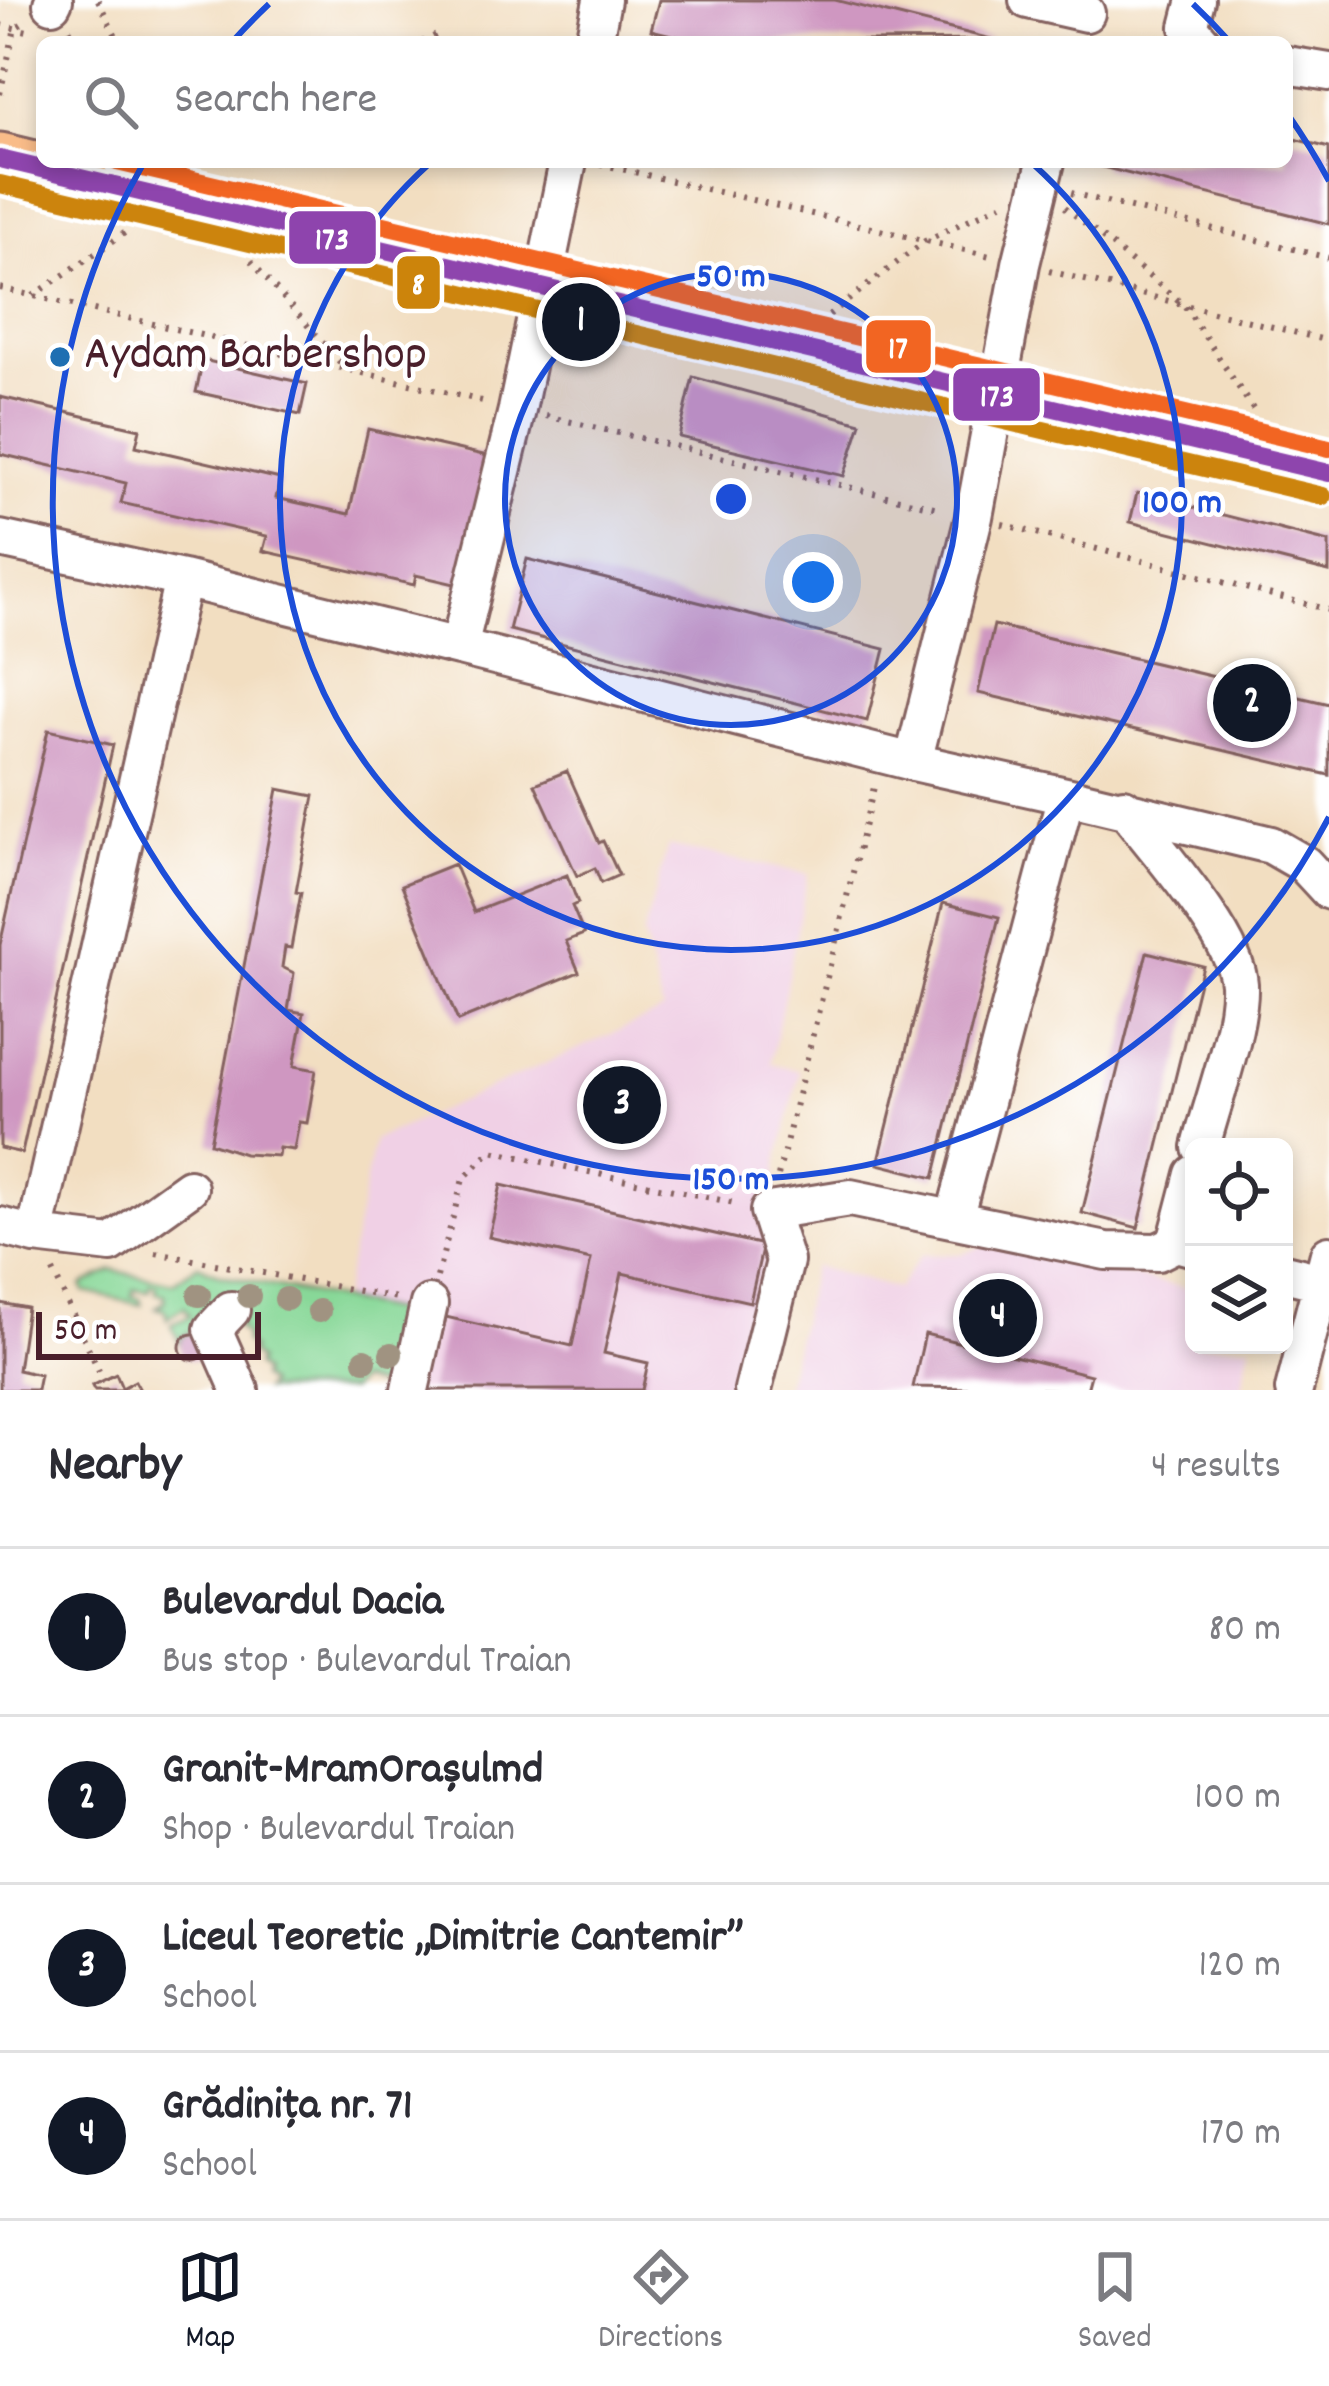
<!DOCTYPE html>
<html lang="en">
<head>
<meta charset="utf-8">
<style>
	body { margin:0; font-family:Dekko,sans-serif; background:#f2f2f3; color:#2b2b33 }
	.controls { position:absolute; right:36px; bottom:36px; display:grid; overflow:hidden; border-radius:18px; box-shadow:0 6px 18px #0003 }
	.controls button { width:108px; height:108px; display:grid; place-items:center; padding:0; border:0; border-bottom:3px solid #e1e1e2; background:#fff; color:#2b2b33; font:60px sans-serif }
	.scale { position:absolute; left:36px; bottom:30px; width:225px; box-sizing:border-box; padding-left:12px; border:6px solid #4a1f2b; border-top:0; font-size:33px; line-height:42px; white-space:nowrap; color:#4a1f2b; -webkit-text-stroke:9px #fff; paint-order:stroke }
	.you { position:absolute; left:813px; top:582px; width:42px; height:42px; margin:-30px; border:9px solid #fff; border-radius:50%; background:#1a73e8; box-shadow:0 0 0 18px #1a73e833 }
	.badge { display:grid; place-items:center; width:78px; height:78px; border-radius:50%; background:#111827; color:#fff; font-size:39px; font-weight:700 }
	.pin { position:absolute; translate:-50% -50%; border:6px solid #fff; box-shadow:0 3px 12px #0006 }
	.list { margin:0; padding:0; list-style:none }
	h2 { display:flex; justify-content:space-between; align-items:center; height:156px; margin:0; padding:0 48px; font-size:51px }
	h2 small { font-size:39px; font-weight:400; color:#7c7c81 }
	.list li { display:grid; grid-template-columns:78px 1fr auto; gap:36px; align-items:center; box-sizing:border-box; height:168px; padding:0 48px; border-top:3px solid #e1e1e2 }
	.list b { display:block; font-size:45px; white-space:nowrap }
	.list p { margin:0; font-size:39px; white-space:nowrap; color:#7c7c81 }
	.list em { font-size:39px; font-style:normal; color:#7c7c81 }
	.icon { flex:none; width:66px; height:66px; fill:none; stroke:currentColor; stroke-width:2; stroke-linecap:round; stroke-linejoin:round }
	.map { position:relative; flex:none; width:1329px; height:1390px; overflow:hidden }
	.search { position:absolute; background:#fff; box-shadow:0 6px 18px #0003; left:36px; right:36px; top:36px; height:132px; display:flex; align-items:center; gap:30px; box-sizing:border-box; padding:0 42px; border-radius:18px; color:#7c7c81; font-size:45px }
	.sheet { height:828px; background:#fff }
	nav { display:flex; justify-content:space-around; align-items:center; box-sizing:border-box; height:168px; border-top:3px solid #e1e1e2; background:#fff; font-size:33px; color:#7c7c81 }
	nav a { display:grid; justify-items:center; gap:6px }
	nav .on { color:#111827 }
	.map>svg:first-child { display:block }
</style>
</head>
<body>
<div class="map">
<svg width="1329" height="1390" viewBox="0 0 1329 1390">
	<rect width="100%" height="100%" fill="#fff"/>
	<filter id="ink" filterUnits="userSpaceOnUse"><feTurbulence type="fractalNoise" baseFrequency=".00833" numOctaves="2"/><feDisplacementMap in="SourceGraphic" scale="24" xChannelSelector="R" yChannelSelector="G"/><feConvolveMatrix kernelMatrix="1 2 1 2 8 2 1 2 1" color-interpolation-filters="sRGB"/></filter>
	<filter id="wash" filterUnits="userSpaceOnUse"><feTurbulence type="fractalNoise" baseFrequency=".004" numOctaves="4" result="noise"/><feDisplacementMap in="SourceGraphic" scale="48" xChannelSelector="R" yChannelSelector="G"/><feGaussianBlur stdDeviation="2.7" result="paint"/><feColorMatrix in="noise" values="0 0 0 0 0 0 0 0 0 0 0 0 0 0 0 0 0 1.4 0 .05"/><feComposite in="paint" operator="in"/></filter>
	<g filter="url(#wash)">
		<rect width="100%" height="100%" fill="#f2dec1"/>
		<path fill="#f0d0e5" d="M668 846 808 874 771 1063 800 1071 777 1165 773 1240 739 1390H390L407 1315 342 1300 374 1140 663 1011 643 935Z
			M999 1240 1071 1262 1194 1290V1345H1251L1241 1390H785L813 1266 897 1289 921 1255 962 1254Z"/>
		<path fill="#88d898" stroke="#697c62" stroke-width="3" d="M198 1265 220 1275 408 1314 390 1389 359 1381 350 1390H264L268 1384 260 1377 262 1373 255 1365 258 1361 249 1352 252 1349 243 1341 246 1337 239 1329 241 1325 202 1326 184 1335 180 1343 171 1325 190 1316 184 1307 167 1319 165 1310 156 1308 165 1301V1295L156 1293 157 1286 151 1285 149 1291 134 1289 132 1296 140 1298 142 1305 84 1292 82 1285 112 1270 173 1283Z"/>
		<g id="blocks">
			<path fill="#cf97c1" d="M659 0H835L995 40 700 42 651 30Z
				M1287 137 1329 148V224L1102 167 1103 162H1287Z
				M203 360 307 384 300 415 196 392Z
				M693 377 861 423 844 476 679 437Z
				M0 397 140 429 136 446 280 479 276 498 349 514 368 429 492 457 463 586 416 575 414 585 263 551 267 536 121 503 126 483 0 454Z
				M1137 493 1329 542V572L1130 522Z
				M527 559 885 649 867 721 509 630Z
				M994 625 1329 704V775L978 693Z
				M48 730 113 745 22 1153 0 1148V945Z
				M567 771 599 843 603 841 619 875 601 883 595 868 577 876 535 784Z
				M278 789 314 796 296 892 301 893 291 948 285 947 282 967 294 973 288 1010 304 1013 294 1066 316 1070 307 1123 299 1122 294 1150 279 1148 278 1156 244 1154 210 1143Z
				M454 864 474 912 567 875 578 903 572 906 584 934 566 941 579 972 458 1021 402 885Z
				M943 903 999 917 934 1178 878 1164Z
				M1147 952 1203 966 1138 1228 1082 1213Z
				M501 1185 763 1245 750 1302 622 1273 604 1353 648 1363 642 1390H429L446 1317 572 1346 591 1260 489 1237Z
				M0 1303 27 1308 18 1370 40 1375 37 1390H0Z
				M180 1347a13 13 0 1 1 26 0a13 13 0 1 1-26 0Z
				M925 1334 1091 1375 1087 1390 913 1387Z
				M116 1374 122 1388 135 1381 140 1390H94L92 1386Z"/>
		</g>
	</g>
	<g filter="url(#ink)">
		<use href="#blocks" fill-opacity="0" stroke="#856260" stroke-width="3"/>
		<g fill="none" stroke-linecap="round" stroke-linejoin="round">
			<g stroke="#856260" stroke-width="42">
				<path id="minor" d="M1028 0 1086 13
					M1196 0 1189 27 1202 42
					M52 4 54 0
					M594 42 602 0
					M1287 65 1329 72
					M0 539 183 579 459 647 517 410 568 162
					M459 647 913 762
					M1066 796 1271 845 1304 864 1329 891
					M1124 807C1154 847 1236 937 1239 984 1241 1027 1212 1103 1201 1147
					M954 1219 1066 796 913 762 974 517 1021 264 1046 162
					M0 1226 35 1235 111 1244 189 1188
					M35 1235 183 579
					M1176 1243 1194 1174
					M1284 1273 1321 1282
					M231 1310 213 1329 240 1390
					M410 1390 429 1304
					M753 1390 785 1261 769 1211 850 1198 1106 1251 1158 1252 1176 1243 1194 1248
					M1294 1390 1329 1254"/>
			</g>
			<g stroke="#856260" stroke-width="57">
				<path id="highway" d="M0 159 1329 473"/>
			</g>
			<path stroke="#856260" stroke-width="6" stroke-dasharray="3 9" stroke-linecap="butt" d="M98 0 119 42
				M0 25 32 32
				M69 29 77 42
				M56 37 83 42
				M422 42 443 32
				M0 94 15 28 26 21
				M600 164 990 256
				M1071 193 1329 258
				M1065 207 1184 305 1253 409
				M251 261 345 368
				M1049 271 1329 341
				M0 288 487 402
				M33 296 126 232
				M829 315 925 241 1003 203
				M546 416 942 509
				M1002 524 1329 610
				M778 1176 874 787
				M156 1253 397 1298
				M53 1271 99 1371
				M437 1277 463 1179 491 1151 739 1204"/>
			<use href="#minor" stroke="#fff" stroke-width="36"/>
			<use href="#highway" stroke="#f9bc89" stroke-width="51"/>
			<g stroke="#fff" stroke-width="27">
				<path id="bus-1" d="M0 159 1329 473"/>
			</g>
			<g stroke="#fff" stroke-width="27">
				<path id="bus-2" d="M0 184 1323 496"/>
			</g>
			<g stroke="#fff" stroke-width="27">
				<path id="bus-3" d="M117 162 1329 448"/>
			</g>
			<use href="#bus-1" stroke="#8e44ad" stroke-width="18"/>
			<use href="#bus-2" stroke="#cc840b" stroke-width="18"/>
			<use href="#bus-3" stroke="#f26522" stroke-width="18"/>
		</g>
		<g fill="#a09381">
			<circle cx="199" cy="1295" r="12"/>
			<circle cx="249" cy="1296" r="12"/>
			<circle cx="286" cy="1299" r="12"/>
			<circle cx="319" cy="1311" r="12"/>
			<circle cx="391" cy="1354" r="12"/>
			<circle cx="365" cy="1360" r="12"/>
		</g>
	</g>
	<circle cx="731" cy="499" r="226" fill="#1d4ed8" fill-opacity=".12"/>
	<g fill="none" stroke="#1d4ed8" stroke-width="6">
		<circle cx="731" cy="499" r="226"/>
		<path d="M1033 164A451 451 0 1 1 429 164"/>
		<path d="M1329 817A677 677 0 1 1 142 166M232 42A677 677 0 0 1 269 4M1193 4A677 677 0 0 1 1230 42M1289 116A677 677 0 0 1 1329 181"/>
	</g>
	<circle fill="#1f6fb2" stroke="#fff" stroke-width="4.5" cx="60" cy="357" r="12"/>
	<g text-anchor="middle" dominant-baseline="central" stroke-width="9" stroke-linejoin="round" paint-order="stroke">
		<g font-size="48" fill="#4a1f2b" stroke="#fff" text-anchor="start">
			<text x="84" y="357">Aydam Barbershop</text>
		</g>
	</g>
	<circle cx="731" cy="499" r="18" fill="#1d4ed8" stroke="#fff" stroke-width="6"/>
	<g font-size="36" text-anchor="middle" font-weight="bold" fill="#1d4ed8" stroke="#fff" stroke-width="9" stroke-linejoin="round" paint-order="stroke">
		<text x="731" y="286">50 m</text>
		<text x="1182" y="512">100 m</text>
		<text x="731" y="1189">150 m</text>
	</g>
	<g stroke="#fff" stroke-width="4.5">
		<rect x="287" y="209" width="91" height="57" rx="12" fill="#8e44ad"/>
		<rect x="395" y="254" width="47" height="57" rx="12" fill="#cc840b"/>
		<rect x="864" y="318" width="69" height="57" rx="12" fill="#f26522"/>
		<rect x="951" y="366" width="91" height="57" rx="12" fill="#8e44ad"/>
	</g>
	<g font-size="33" text-anchor="middle" font-weight="bold" fill="#fff">
		<text x="332" y="249">173</text>
		<text x="418" y="294">8</text>
		<text x="898" y="358">17</text>
		<text x="997" y="406">173</text>
	</g>
</svg>
<div class="controls">
<button><svg class="icon" aria-label="locate" viewBox="0 0 24 24"><circle cx="12" cy="12" r="6"/><path d="M12 2v4M12 18v4M2 12h4M18 12h4"/></svg></button>
<button><svg class="icon" aria-label="layers" viewBox="0 0 24 24"><path d="M12 4l9 5-9 5-9-5zM3 14l9 5 9-5"/></svg></button>
</div>
<div class="scale">50 m</div>
<div class="you"></div>
<div class="pin badge" style="left:581px;top:322px">1</div>
<div class="pin badge" style="left:1252px;top:703px">2</div>
<div class="pin badge" style="left:622px;top:1105px">3</div>
<div class="pin badge" style="left:998px;top:1318px">4</div>
<div class="search"><svg class="icon" aria-label="search" viewBox="0 0 24 24"><circle cx="10" cy="10" r="6"/><path d="M15 15l6 6"/></svg>Search here</div>
</div>
<section class="sheet">
<h2>Nearby<small>4 results</small></h2>
<ul class="list">
<li><span class="badge">1</span><div><b>Bulevardul Dacia</b><p>Bus stop · Bulevardul Traian</p></div><em>80 m</em></li>
<li><span class="badge">2</span><div><b>Granit-MramOrașulmd</b><p>Shop · Bulevardul Traian</p></div><em>100 m</em></li>
<li><span class="badge">3</span><div><b>Liceul Teoretic „Dimitrie Cantemir”</b><p>School</p></div><em>120 m</em></li>
<li><span class="badge">4</span><div><b>Grădinița nr. 71</b><p>School</p></div><em>170 m</em></li>
</ul>
</section>
<nav>
<a class="on"><svg class="icon" aria-label="map" viewBox="0 0 24 24"><path d="M3 6l6-2 6 2 6-2v14l-6 2-6-2-6 2zM9 4v14M15 6v14"/></svg>Map</a>
<a><svg class="icon" aria-label="directions" viewBox="0 0 24 24"><path d="M12 3l9 9-9 9-9-9zM9 14v-3h6M13 9l2 2-2 2"/></svg>Directions</a>
<a><svg class="icon" aria-label="saved" viewBox="0 0 24 24"><path d="M7 4h10v16l-5-4-5 4z"/></svg>Saved</a>
</nav>
</body>
</html>
